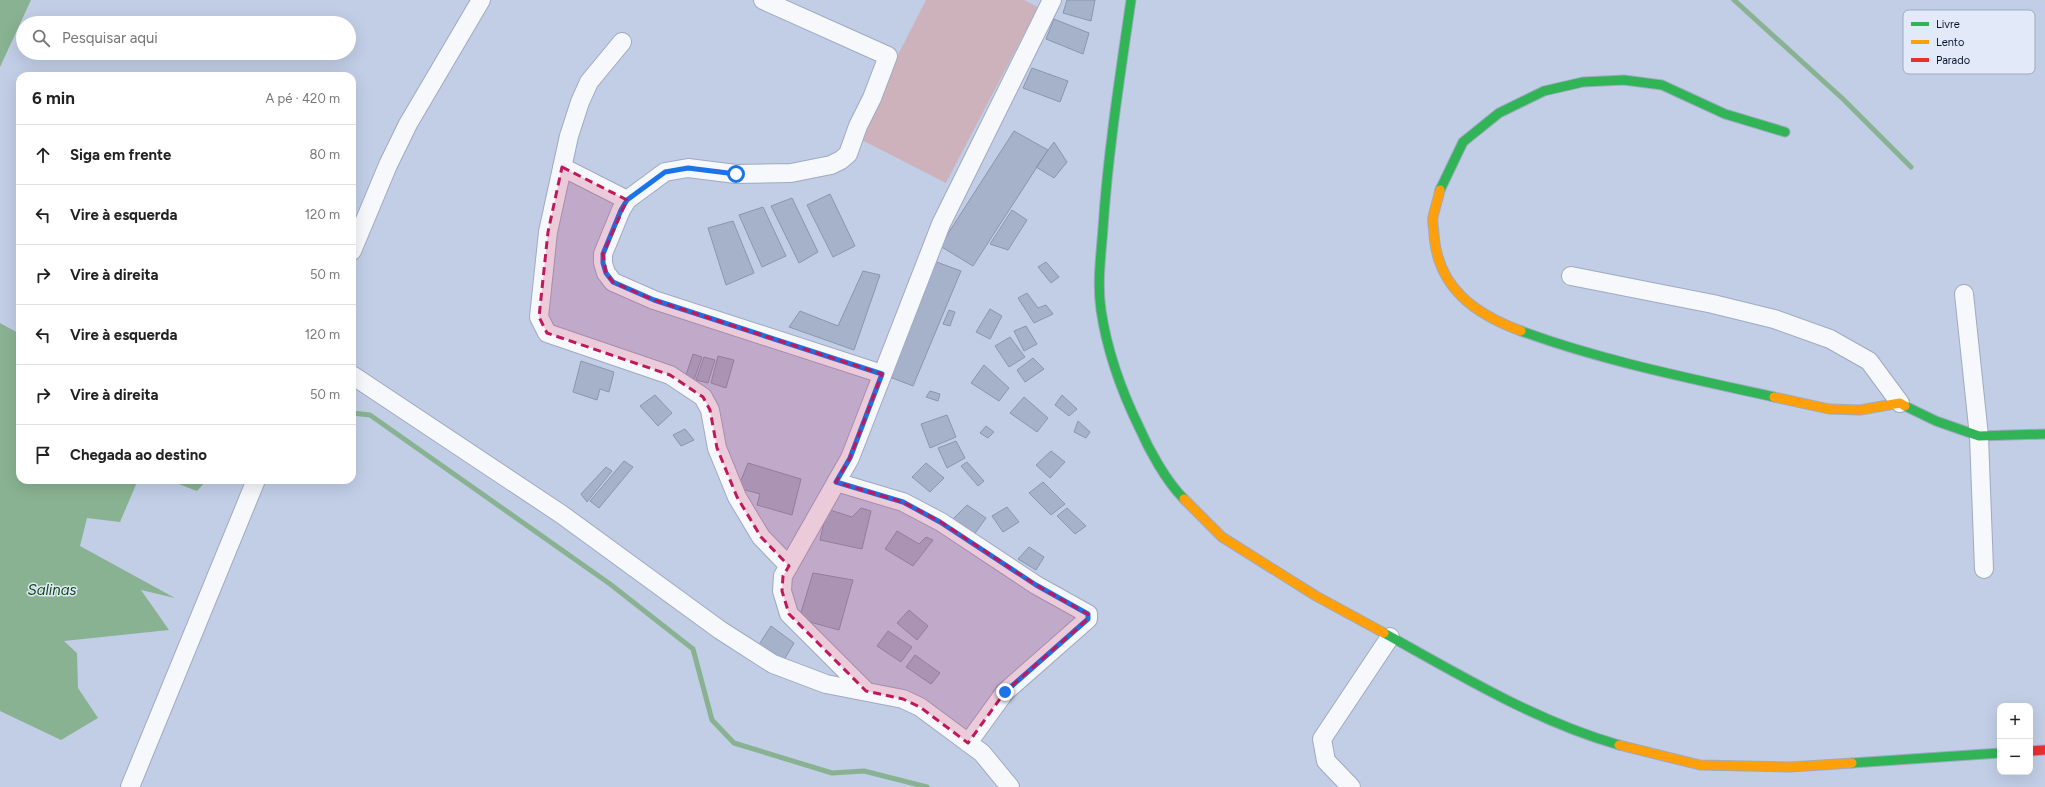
<!DOCTYPE html>
<html lang="pt">
<head>
<meta charset="utf-8">
<style>
	body { margin:0; font-family:Figtree,sans-serif; background:#f6f6f6; color:#222 }
	.controls { position:absolute; right:12px; bottom:12px; display:grid; overflow:hidden; border-radius:8px; box-shadow:0 4px 16px #0002 }
	.controls button { width:36px; height:36px; display:grid; place-items:center; padding:0; border:0; border-bottom:1px solid #e0e0e0; background:#fff; color:#222; font:20px sans-serif }
	.stop { position:absolute; width:12px; height:12px; margin:-9px; border:3px solid #1a73e8; border-radius:50%; background:#fff }
	.stop.end { background:#1a73e8; border-color:#fff; box-shadow:0 1px 4px #0008 }
	.list { margin:0; padding:0; list-style:none }
	h2 { display:flex; justify-content:space-between; align-items:center; height:52px; margin:0; padding:0 16px; font-size:17px }
	h2 small { font-size:13px; font-weight:400; color:#767676 }
	.list li { display:grid; grid-template-columns:26px 1fr auto; gap:12px; align-items:center; box-sizing:border-box; height:60px; padding:0 16px; border-top:1px solid #e0e0e0 }
	.list b { display:block; font-size:15px; white-space:nowrap }
	.list em { font-size:13px; font-style:normal; color:#767676 }
	.icon { flex:none; width:22px; height:22px; fill:none; stroke:currentColor; stroke-width:2; stroke-linecap:round; stroke-linejoin:round }
	.map { position:relative; flex:none; width:2045px; height:787px; overflow:hidden }
	.search { position:absolute; background:#fff; box-shadow:0 4px 16px #0002; left:16px; top:16px; width:340px; height:44px; display:flex; align-items:center; gap:10px; box-sizing:border-box; padding:0 14px; border-radius:22px; color:#767676; font-size:15px }
	.panel { position:absolute; background:#fff; box-shadow:0 4px 16px #0002; left:16px; top:72px; width:340px; height:412px; border-radius:12px }
	.map>svg:first-child { display:block }
</style>
</head>
<body>
<div class="map">
<svg width="2045" height="787" viewBox="0 0 2045 787">
	<rect width="100%" height="100%" fill="#c1cee6"/>
	<path fill="#cdb2bc" d="M926 0H1024L1038 7 946 183 856 137Z"/>
	<path fill="#89b292" d="M0 0H31L0 67Z
		M0 323 20 334V480H138L120 522 87 518 80 546 175 598 141 590 169 630 64 641 77 653 78 688 98 718 61 740 0 711Z
		M168 480H207L197 491Z"/>
	<g fill="none" stroke-linecap="round" stroke-linejoin="round">
		<path stroke="#89b292" stroke-width="5" d="M1734 0 1843 99 1911 167
			M352 413 370 415 610 584 693 649 712 720 734 743 832 773 864 771 927 787"/>
	</g>
	<path fill="#a6b2ca" stroke="#8a96ad" d="M1067 0H1095L1091 21 1063 13Z
		M1054 19 1089 33 1083 54 1046 39Z
		M1032 68 1068 81 1060 102 1023 88Z
		M1014 131 1048 150 973 266 940 246Z
		M1054 142 1067 162 1054 178 1036 167Z
		M830 194 855 246 833 257 807 205Z
		M792 198 818 252 799 263 771 206Z
		M763 207 786 256 762 267 739 215Z
		M1012 210 1027 220 1008 250 990 244Z
		M733 221 754 273 726 285 708 228Z
		M934 261 961 271 913 386 882 374Z
		M1046 262 1059 277 1051 283 1038 267Z
		M863 271 880 275 854 350 789 327 800 311 838 326Z
		M1027 293 1038 308 1046 305 1053 314 1034 323 1018 298Z
		M990 309 1002 316 990 339 976 332Z
		M949 310 955 312 950 326 943 324Z
		M1026 326 1037 344 1024 351 1014 331Z
		M1010 337 1025 357 1009 367 995 346Z
		M693 354 702 357 694 380 685 378Z
		M718 356 734 360 726 388 711 383Z
		M704 357 715 360 708 383 696 380Z
		M1033 358 1044 369 1025 382 1017 370Z
		M581 361 614 372 609 392 600 389 597 400 573 392Z
		M984 365 1009 388 999 401 971 383Z
		M930 391 940 394 938 401 926 397Z
		M655 395 672 413 658 426 640 406Z
		M1062 395 1077 409 1069 416 1055 405Z
		M1024 397 1048 418 1037 432 1010 413Z
		M947 415 956 437 930 448 921 424Z
		M1078 421 1090 432 1086 438 1074 432Z
		M986 426 994 432 988 438 980 433Z
		M685 429 694 440 681 446 673 435Z
		M956 441 965 458 947 468 938 448Z
		M1051 451 1065 462 1050 478 1036 465Z
		M624 461 633 467 599 508 590 501Z
		M967 462 984 481 978 486 961 466Z
		M748 463 801 479 792 515 757 505 760 494 738 488Z
		M926 463 944 478 930 492 912 477Z
		M606 467 612 471 587 502 581 494Z
		M1043 482 1065 504 1051 515 1029 493Z
		M967 505 986 518 973 536 950 522Z
		M1007 507 1019 522 1003 532 992 516Z
		M861 508 871 511 862 549 820 540 827 509 852 517Z
		M1067 508 1086 526 1075 534 1057 516Z
		M897 531 919 544 926 537 933 540 913 566 885 549Z
		M1029 547 1044 557 1036 570 1018 559Z
		M813 573 853 580 839 630 799 619Z
		M909 610 928 626 917 640 897 623Z
		M771 626 794 643 784 660 758 646Z
		M888 631 912 647 901 662 877 646Z
		M915 655 940 673 931 684 906 667Z"/>
	<g fill="none" stroke-linecap="round" stroke-linejoin="round">
		<g stroke="#9eaac2" stroke-width="20">
			<path id="street" d="M763 0 888 56 872 98 858 126 848 154 841 160 831 165 791 173 736 174 688 168 665 172 627 200 621 210 603 254V263L606 273 613 282 654 300 882 374
				M622 42 589 82 580 102 569 136 548 232 539 317 547 333 670 375 703 397 710 410 717 448 737 497 761 537 789 566
				M562 167 627 200
				M352 251 388 165 408 124 481 0
				M1571 276 1713 304 1774 319 1830 339 1869 361 1900 403
				M1964 294 1979 436 1984 569
				M352 375 561 514 720 630 773 664 826 684 903 699 920 707 982 753 1010 787
				M836 482 903 502 941 522 1036 585 1088 614V619L1005 692 968 743
				M866 691 789 614 782 591 783 576 850 458 941 224 1052 0
				M130 787 256 480
				M1351 787 1326 761 1322 739 1390 637"/>
		</g>
		<g stroke="#9eaac2" stroke-width="11">
			<path id="fast" d="M1131 0C1120 76 1108 152 1103 228 1101 255 1097 283 1101 310 1107 351 1121 390 1139 427 1149 450 1166 481 1184 499
				M1440 190 1463 142 1499 113 1544 91 1583 82 1624 80 1662 85 1725 114 1785 132
				M1521 331C1603 361 1688 378 1774 397
				M1905 406 1936 421 1979 436 2045 434
				M1384 633C1460 675 1535 721 1619 745
				M1852 763 2000 753"/>
		</g>
		<g stroke="#9eaac2" stroke-width="11">
			<path id="slow" d="M1440 190C1438 199 1435 208 1433 217 1432 223 1434 229 1434 235 1438 288 1475 314 1521 331
				M1774 397 1829 409 1860 410 1900 403 1905 406
				M1184 499 1222 537 1316 596 1384 633
				M1619 745 1700 765 1791 767 1852 763"/>
		</g>
		<g stroke="#9eaac2" stroke-width="11">
			<path id="jam" d="M2030 751 2045 750"/>
		</g>
		<use href="#street" stroke="#f6f8fb" stroke-width="18"/>
		<use href="#fast" stroke="#30b455" stroke-width="9"/>
		<use href="#slow" stroke="#ff9f0a" stroke-width="9"/>
		<use href="#jam" stroke="#e5322d" stroke-width="9"/>
	</g>
	<g fill="none" stroke-linecap="round" stroke-linejoin="round">
		<path stroke="#1a73e8" stroke-width="5" d="M736 174 688 168 665 172 627 200 621 210 603 254V263L606 273 613 282 654 300 882 374 850 458 836 482 903 502 940 522 1036 585 1088 614V619L1005 692"/>
	</g>
	<path fill="#c2185b" fill-opacity="0.2" stroke="#c2185b" stroke-width="3" stroke-dasharray="8 5" stroke-linejoin="round" d="M562 167 627 200 603 254 606 273 613 282 654 300 882 374 850 458 836 482 903 502 941 522 1036 585 1088 614V619L1005 692 968 743 920 707 903 699 866 691 789 614 782 591 783 576 789 566 761 537 737 497 717 448 710 410 703 397 670 375 547 333 539 317 548 232Z"/>
	<g text-anchor="middle" dominant-baseline="central" stroke-width="3" stroke-linejoin="round" paint-order="stroke">
		<g font-size="15" font-style="italic" fill="#0d460e" stroke="#e2eaf9">
			<text x="52" y="590">Salinas</text>
		</g>
	</g>
	<rect x="1903" y="10" width="132" height="64" rx="6" fill="#e2eaf9" stroke="#a0aabc" stroke-width="1"/>
	<rect x="1911" y="22" width="18" height="4" fill="#30b455"/>
	<rect x="1911" y="40" width="18" height="4" fill="#ff9f0a"/>
	<rect x="1911" y="58" width="18" height="4" fill="#e5322d"/>
	<g font-size="11" fill="#07132d">
		<text x="1936" y="28">Livre</text>
		<text x="1936" y="46">Lento</text>
		<text x="1936" y="64">Parado</text>
	</g>
</svg>
<div class="controls">
<button>+</button>
<button>−</button>
</div>
<div class="stop" style="left:736px;top:174px"></div>
<div class="stop end" style="left:1005px;top:692px"></div>
<div class="search"><svg class="icon" aria-label="search" viewBox="0 0 24 24"><circle cx="10" cy="10" r="6"/><path d="M15 15l6 6"/></svg>Pesquisar aqui</div>
<section class="panel">
<h2>6 min<small>A pé · 420 m</small></h2>
<ul class="list">
<li><svg class="icon" aria-label="ahead" viewBox="0 0 24 24"><path d="M12 20V5M6 11l6-6 6 6"/></svg><div><b>Siga em frente</b></div><em>80 m</em></li>
<li><svg class="icon" aria-label="left" viewBox="0 0 24 24"><path d="M17 20v-9H6M10 6l-5 5 5 5"/></svg><div><b>Vire à esquerda</b></div><em>120 m</em></li>
<li><svg class="icon" aria-label="right" viewBox="0 0 24 24"><path d="M7 20v-9h11M14 6l5 5-5 5"/></svg><div><b>Vire à direita</b></div><em>50 m</em></li>
<li><svg class="icon" aria-label="left" viewBox="0 0 24 24"><path d="M17 20v-9H6M10 6l-5 5 5 5"/></svg><div><b>Vire à esquerda</b></div><em>120 m</em></li>
<li><svg class="icon" aria-label="right" viewBox="0 0 24 24"><path d="M7 20v-9h11M14 6l5 5-5 5"/></svg><div><b>Vire à direita</b></div><em>50 m</em></li>
<li><svg class="icon" aria-label="arrive" viewBox="0 0 24 24"><path d="M6 21V4h12l-3 4 3 4H6"/></svg><div><b>Chegada ao destino</b></div></li>
</ul>
</section>
</div>
</body>
</html>
